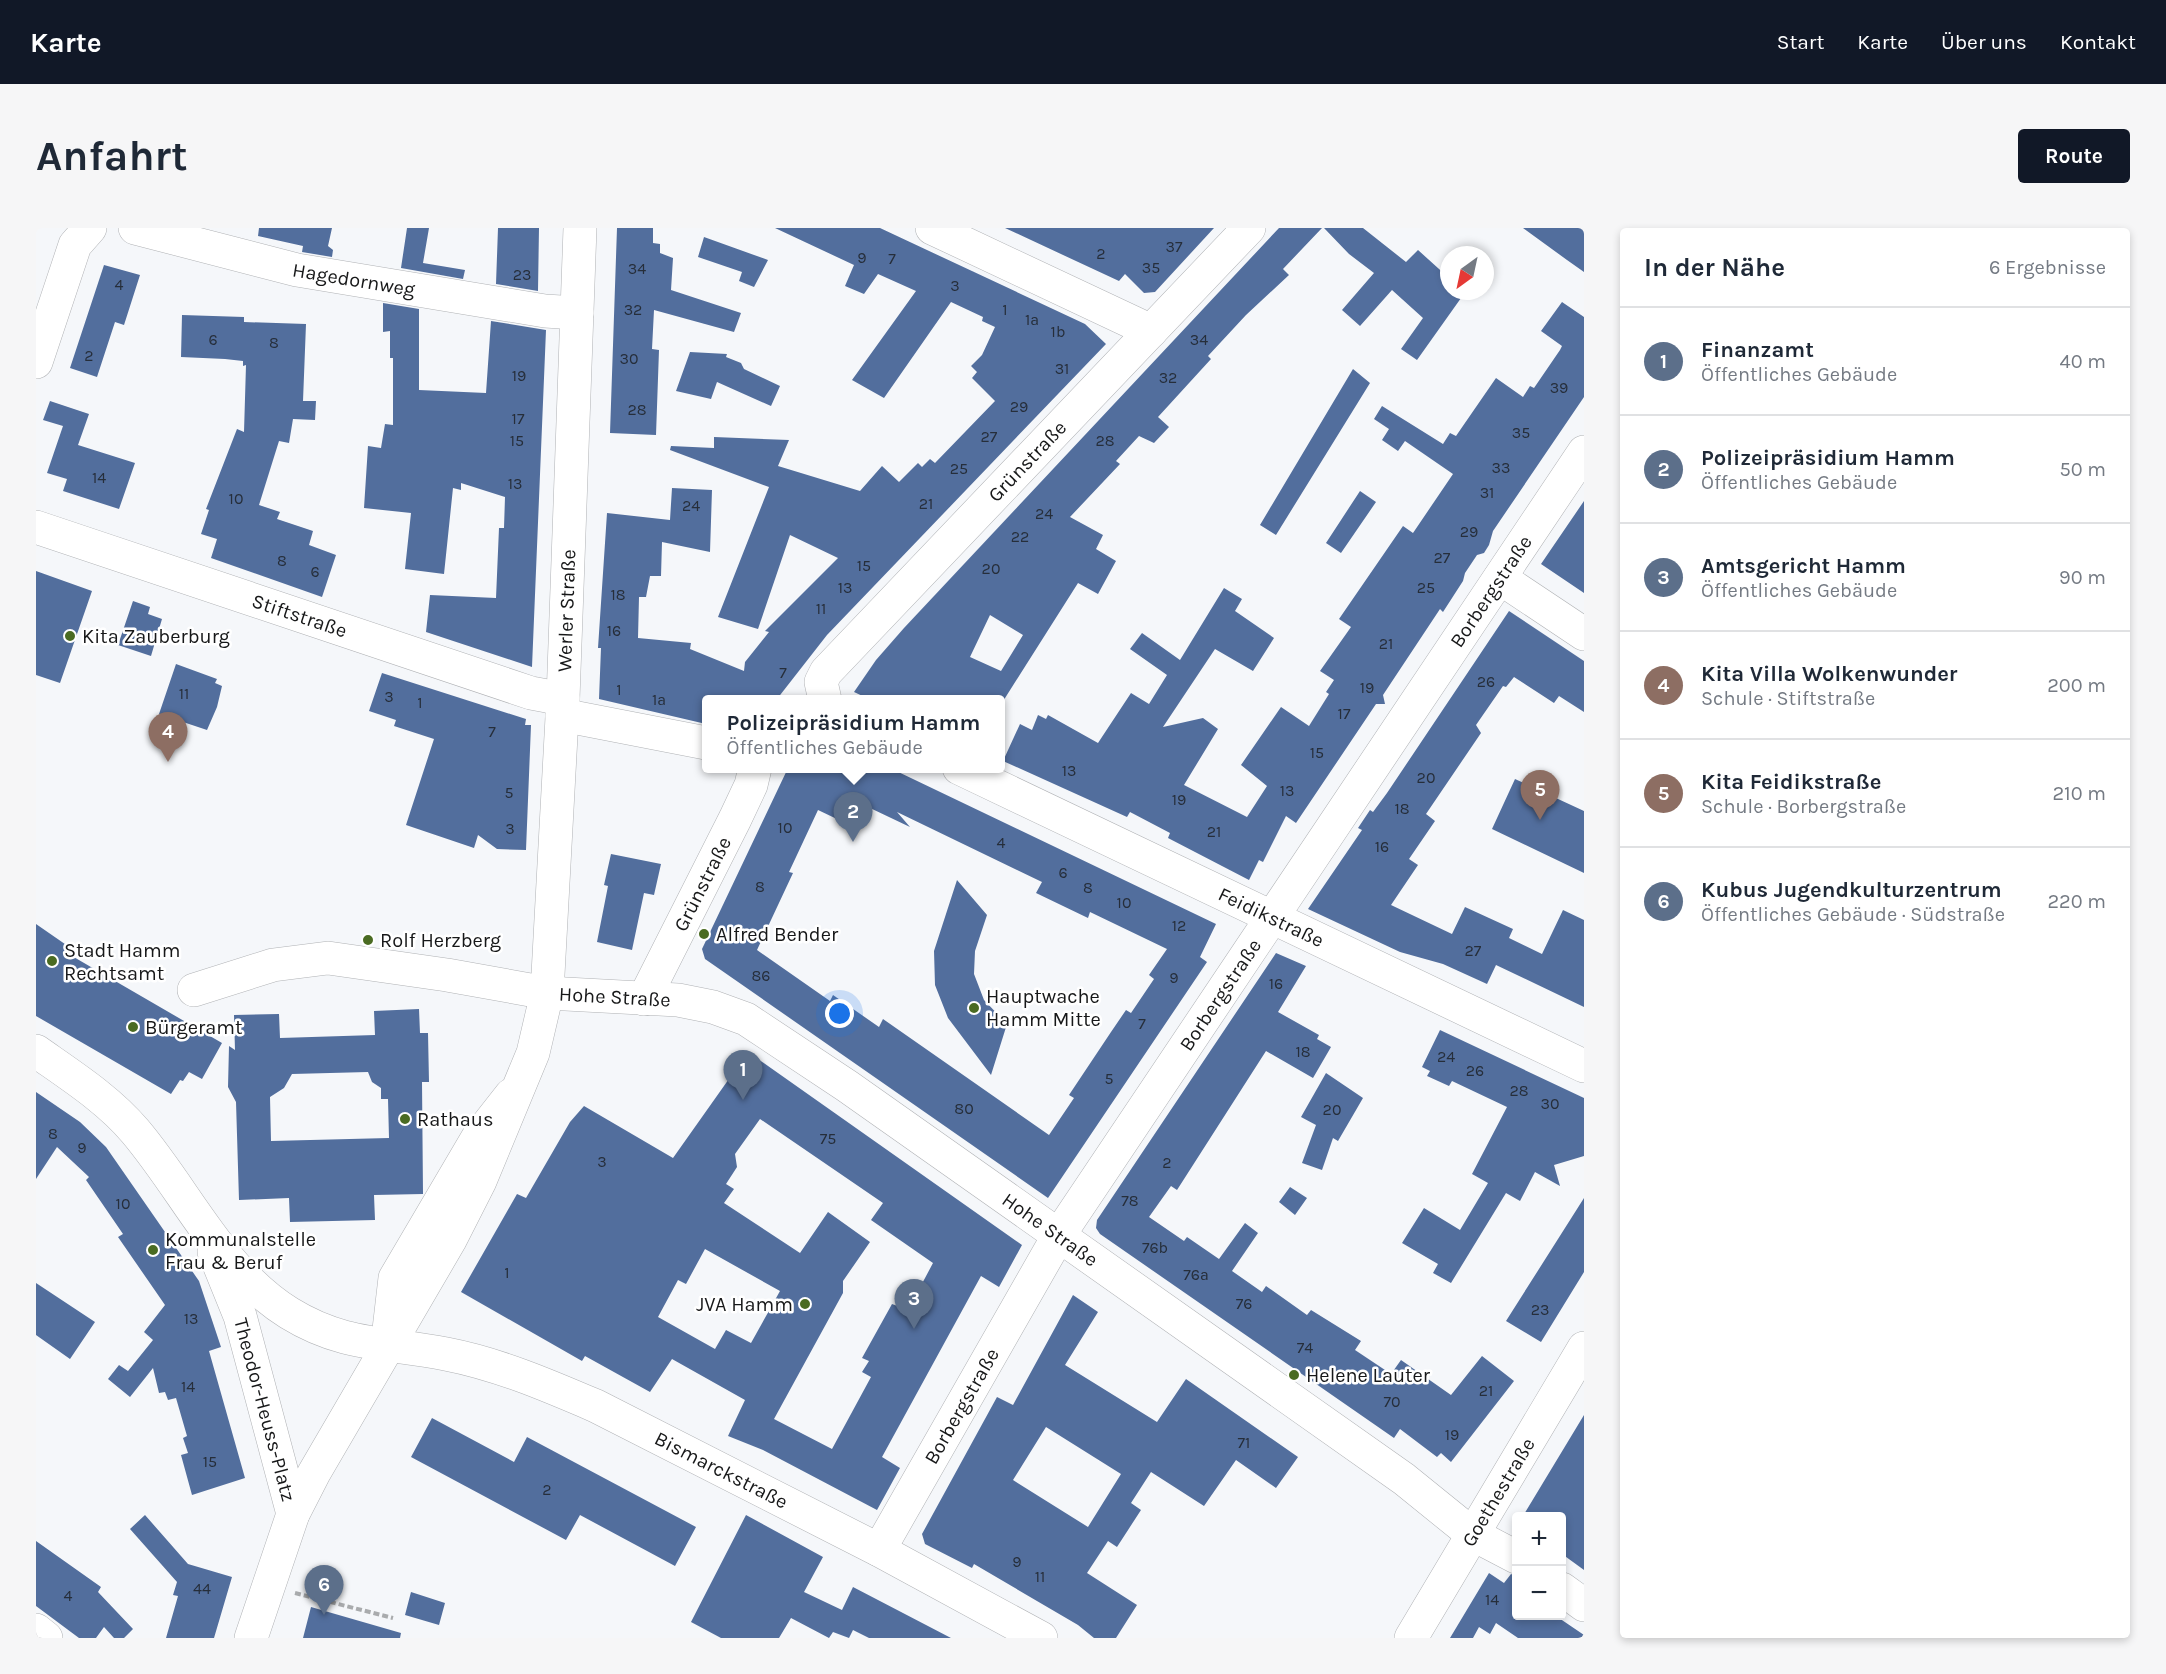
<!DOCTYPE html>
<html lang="de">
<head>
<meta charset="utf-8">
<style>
	body { margin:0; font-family:Karla,sans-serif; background:#f6f6f7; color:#1f2937 }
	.controls { position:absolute; right:18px; bottom:18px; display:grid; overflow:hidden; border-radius:6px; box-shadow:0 3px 9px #0003 }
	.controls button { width:54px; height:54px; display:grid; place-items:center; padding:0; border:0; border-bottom:2px solid #e0e1e3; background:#fff; color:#1f2937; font:30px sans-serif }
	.compass { position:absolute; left:1404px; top:18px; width:54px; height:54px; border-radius:50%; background:#fff; box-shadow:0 3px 9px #0003; rotate:213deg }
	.you { position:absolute; left:804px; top:786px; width:21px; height:21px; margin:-15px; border:4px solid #fff; border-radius:50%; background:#1a73e8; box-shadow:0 0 0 9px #1a73e833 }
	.badge { display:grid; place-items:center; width:39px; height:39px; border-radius:50%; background:#111827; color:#fff; font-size:20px; font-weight:700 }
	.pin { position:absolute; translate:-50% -50px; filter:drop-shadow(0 2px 3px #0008) }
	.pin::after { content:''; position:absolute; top:32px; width:21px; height:18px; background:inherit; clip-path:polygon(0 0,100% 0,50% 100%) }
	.popup { position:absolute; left:666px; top:467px; width:303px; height:78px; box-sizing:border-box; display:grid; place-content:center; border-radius:6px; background:#fff; filter:drop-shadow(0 2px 4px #0005); font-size:20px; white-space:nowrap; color:#747a83 }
	.popup b { font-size:22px; color:#1f2937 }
	.popup::after { content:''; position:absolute; left:50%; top:100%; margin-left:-12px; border:12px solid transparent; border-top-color:#fff }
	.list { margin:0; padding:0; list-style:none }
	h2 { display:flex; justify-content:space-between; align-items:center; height:78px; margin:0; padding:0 24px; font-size:26px }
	h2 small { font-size:20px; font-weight:400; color:#747a83 }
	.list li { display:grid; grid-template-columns:39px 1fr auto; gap:18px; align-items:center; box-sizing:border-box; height:108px; padding:0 24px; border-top:2px solid #e0e1e3 }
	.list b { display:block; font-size:22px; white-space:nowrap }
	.list p { margin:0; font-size:20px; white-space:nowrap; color:#747a83 }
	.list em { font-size:20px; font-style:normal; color:#747a83 }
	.map { position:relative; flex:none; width:1548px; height:1410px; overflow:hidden; border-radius:6px }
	header { display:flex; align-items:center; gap:36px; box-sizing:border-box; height:84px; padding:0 30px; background:#111827; color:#fff }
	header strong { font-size:28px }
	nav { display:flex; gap:33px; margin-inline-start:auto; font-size:21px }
	.intro { display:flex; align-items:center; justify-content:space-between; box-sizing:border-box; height:144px; padding:0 36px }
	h1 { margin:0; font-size:42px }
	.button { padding:15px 27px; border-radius:6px; background:#111827; color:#fff; font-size:21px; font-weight:700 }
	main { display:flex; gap:36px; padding:0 36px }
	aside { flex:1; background:#fff; border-radius:6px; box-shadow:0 3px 9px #0003 }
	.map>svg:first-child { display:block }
</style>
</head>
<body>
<header>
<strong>Karte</strong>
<nav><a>Start</a><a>Karte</a><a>Über uns</a><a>Kontakt</a></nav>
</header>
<div class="intro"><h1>Anfahrt</h1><a class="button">Route</a></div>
<main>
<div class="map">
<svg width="1548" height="1410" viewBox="0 0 1548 1410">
	<rect width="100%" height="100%" fill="#f5f7fa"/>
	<path fill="#526e9d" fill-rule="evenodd" d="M223 0H296L292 18 297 22 296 29 266 24 267 18 222 8Z
		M371 0H393L387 35 429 42 427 51 365 40Z
		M462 0H503L502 63 460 56Z
		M581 0H617V15L624 16V25L637 30 635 62 705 85 698 104 618 82 616 121 623 122 620 207 574 205Z
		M739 0H844L1049 96 1070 116 791 407 741 471H670V496L563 471 565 420H562L571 285 634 292 636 260 676 262 674 324 626 314 625 348H614L610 369H603L602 410 655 415 654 421 708 443 709 434 733 404 729 403 802 330 754 307 722 401 682 389 733 259 634 222 635 218 678 220V209L753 212 742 238 824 263 846 238 863 254 882 235 886 239 894 231 899 235 959 173 936 150 941 144 935 138 946 127 959 99 946 93 947 89 915 74 848 170 816 152 880 63 842 46 828 66 809 58 818 37Z
		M969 0H1178L1119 64 1108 65 1089 46 1083 53Z
		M1243 0H1286L1247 41 1253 47 1210 87 1172 128 1175 131 1122 189 1133 199 1118 215 1103 208 1080 233 1084 236 1034 289 1067 307 1060 321 1080 333 1062 366 1042 355 964 478V471H833L818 464 840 432 868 400ZM954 387 987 407 965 443 934 429Z
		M1288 0H1327L1370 34 1382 22 1413 50V63H1430L1381 132 1365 121 1387 90 1356 62 1324 98 1306 82 1338 45 1313 26Z
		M1487 0H1548V44L1531 32Z
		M668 9 732 32 718 59 703 53 706 44 662 29Z
		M68 37 104 47 88 97 79 94 61 149 34 140Z
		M1526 74 1548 89V169L1457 303 1453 317 1448 325 1441 327 1429 345 1427 353 1407 384 1404 381 1347 467 1349 476H1340L1260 595 1250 588 1227 634 1223 632 1213 652 1132 610 1134 605 1094 584 1091 589 967 533 984 496 996 502 1002 487 1010 491 1012 487 1062 515 1095 465 1113 476 1131 447 1094 421 1106 405 1144 432 1188 360 1206 371 1199 383 1238 410 1217 443 1179 421 1127 499 1167 490 1182 501 1148 557 1211 589 1231 558 1205 537 1245 479 1273 498 1293 466 1290 464 1298 452 1284 443 1315 399 1303 391 1367 298 1377 305 1417 246 1369 213 1362 223 1346 212 1353 201 1338 191 1346 178 1407 216 1414 205 1420 208 1460 150 1487 169 1494 158 1498 160 1524 122 1526 118 1505 103Z
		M347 75 383 81V162L450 165 455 93 510 102 496 439 390 404 394 367 460 370 463 300H468L469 269 425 255V262L417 260 408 346 369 341 375 285 328 280 332 218 345 220 349 196 357 197V130H354V103L347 104Z
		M146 87 208 89V94L270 96 267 173H280L279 192 257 191 253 215 243 213 223 277 244 284 241 291 277 303 273 317 300 327 286 369 175 330 181 311 165 306 173 282 170 281 201 201 208 204 210 137 207 138V133L189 131 145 129Z
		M654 124 691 126 690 129 705 135 708 141 744 158 735 178 681 154 675 171 640 163Z
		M1317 141 1334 155 1240 307 1224 297Z
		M14 173 53 186 42 217 99 235 83 281 27 263 31 251 11 245 27 198 7 192Z
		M1324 263 1340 274 1305 325 1290 315Z
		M1548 273V365L1505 336Z
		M0 343 56 363 24 455 0 447Z
		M97 373 114 379 112 386 126 391 115 428 82 417Z
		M1473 383 1548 433V484L1523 468 1518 475 1478 449 1470 459 1467 458 1440 497 1445 505 1390 586 1399 593 1373 631 1382 637 1355 677 1416 706 1429 679 1477 701 1473 710 1506 726 1527 682 1548 692V779L1460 737 1451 756 1407 736 1364 724 1272 681 1326 602 1322 600 1334 582 1337 584 1351 565Z
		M140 436 181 451 179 455 186 458 181 479 171 502 123 486Z
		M346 445 490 491 489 497H495L490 622 461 621 442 607 438 620 370 597 398 511 358 498 360 492 333 483Z
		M752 540H854L1180 696 1164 729 1171 734 1012 970 669 731 666 721ZM813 570 874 599 861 584 1006 654 1000 665 1052 690 1054 684 1131 721 1113 747 1118 751 1095 785 1090 782 1075 804 1033 867 1038 870 1013 907 847 791 843 799 797 767 794 773 721 722 757 645 753 644 782 582 803 592Z
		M1479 551 1548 583V645L1456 601Z
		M575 626 625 636 618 667 608 665 596 722 561 714 572 658 568 657Z
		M921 652 951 687 939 723 938 746 948 772 971 796 955 847 912 790 899 757 898 723Z
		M0 696 39 723 36 728 186 815 166 851 153 844 147 853 144 852 135 866 0 788Z
		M1240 725 1270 738 1242 784 1283 807 1281 811 1295 819 1277 850 1230 823 1141 962 1135 958 1113 989 1148 1013 1151 1009 1183 1031 1209 995 1222 1005 1196 1043 1226 1064 1230 1058 1271 1087 1275 1082 1325 1113 1319 1122 1355 1146 1365 1132 1415 1167 1446 1128 1478 1153 1415 1234 1405 1225 1401 1229 1364 1201 1358 1210 1064 1006 1060 1000 1061 992Z
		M383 781 384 805H392L393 854H386L387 966 338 967 339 992 254 994 253 970 203 972 200 874 192 859 193 818 199 822 198 787 243 786 244 810 339 807 338 783ZM332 844 336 854 345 860V871H352L353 910 235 913 234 869 248 860 256 846Z
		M1404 802 1548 870V928L1518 937 1524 958 1499 944 1484 973 1470 965 1415 1055 1397 1045 1402 1036 1366 1015 1388 980 1424 1002 1452 955 1436 946 1471 879 1416 853 1413 858 1391 848 1394 843 1386 839Z
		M712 824 986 1017 963 1059 945 1048 846 1229 864 1240 841 1282 727 1222 692 1208 709 1172 636 1131 614 1164 549 1128 546 1133 425 1064 481 966 490 970 534 894 548 878 637 930ZM724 891 847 975 835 992 897 1035 872 1082 856 1076 826 1130 833 1133 826 1144 835 1149 796 1221 738 1191 807 1065V1053L834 1014 792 984 764 1025 688 975 698 961 690 956 701 939 699 926ZM669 1021 744 1063 715 1115 690 1102 679 1121 622 1089 642 1052 650 1056Z
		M1290 845 1327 870 1302 913 1297 910 1286 942 1266 935 1280 897 1265 889Z
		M0 864 44 894 70 919 163 1053 185 1119 173 1123 209 1250 156 1267 145 1227 152 1225 147 1210 151 1208 140 1170 132 1172 129 1164 123 1165 117 1140 94 1169 72 1151 83 1137 92 1143 117 1112 108 1104 129 1077 82 1009 87 1006 50 952 53 949 21 919 0 951Z
		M1254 959 1271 970 1259 987 1243 974Z
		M1548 970V1044L1505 1114 1470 1093Z
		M0 1055 59 1094 34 1131 0 1107Z
		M1037 1067 1062 1084 1029 1137 1121 1194 1150 1151 1262 1229 1240 1260 1200 1232 1168 1278 1115 1244 1095 1275 1105 1282 1081 1319 1072 1313 1051 1345 1101 1377 1080 1410H1058L1042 1397 938 1336 936 1340 889 1316 886 1306 961 1169 977 1177ZM1010 1199 1085 1246 1052 1299 977 1252Z
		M1548 1187V1342L1526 1326V1288H1487Z
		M396 1190 478 1234 491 1209 660 1299 639 1338 544 1287 530 1312 375 1229Z
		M109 1287 152 1336 196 1349 178 1410H130L142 1368 137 1367 141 1354 94 1301Z
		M710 1287 787 1329 768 1364 806 1382 817 1359 915 1410H833L817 1402 813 1410 797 1404 793 1410 755 1390 743 1410H685L655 1394Z
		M0 1313 65 1359 62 1364 97 1401 88 1410H78L68 1399 60 1410H43L0 1378Z
		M1453 1345 1468 1355 1475 1346 1480 1348V1388H1520L1548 1407V1410H1482L1460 1395 1454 1406 1443 1399 1437 1410H1414Z
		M375 1364 409 1375 403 1397 369 1387Z
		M275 1379 365 1405 364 1410H267Z"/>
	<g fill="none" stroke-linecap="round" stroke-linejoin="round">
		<g stroke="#b0b2b5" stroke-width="34">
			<g id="minor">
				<path id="s1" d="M99 0 261 42 509 83 541 85"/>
				<path d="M896 0 1115 103"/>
				<path d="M0 134 39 17 54 0"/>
				<path id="s2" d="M0 299 495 465 527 471"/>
				<path d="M1464 350 1548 406"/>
				<path id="s3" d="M789 472 785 454 790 444 1213 0"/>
				<path d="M526 487 670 515"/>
				<path id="s4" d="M923 540 1548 838"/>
				<path id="s5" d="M158 762 237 737 292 730 411 747 511 765 642 772 677 779 710 791 811 858 1368 1251 1436 1306 1480 1329"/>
				<path id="s6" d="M608 771 699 591 715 557 719 540"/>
				<path id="s7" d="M0 823C34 847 72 871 99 903 150 963 185 1043 253 1085 308 1119 351 1114 410 1126 462 1136 511 1157 560 1178L843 1322 1005 1410"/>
				<path id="s8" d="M178 1024 204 1088 257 1286"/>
				<path d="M351 1119 359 1050 442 909 475 867"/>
				<path id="s9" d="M843 1322 1023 1007 1548 224"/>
				<path d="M1526 1361 1548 1377"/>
				<path d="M0 1402 10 1410"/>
			</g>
		</g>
		<g stroke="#b0b2b5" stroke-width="34">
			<g id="major">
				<path id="s10" d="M215 1410 257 1286 278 1245 414 1012 444 953 497 825 511 765 527 471 544 0"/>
				<path id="s11" d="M1375 1410 1548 1120"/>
			</g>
		</g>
		<path stroke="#a9abad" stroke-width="4" stroke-dasharray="6 3" stroke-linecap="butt" d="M259 1365 357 1390"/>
		<use href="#minor" stroke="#fff" stroke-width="33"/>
		<use href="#major" stroke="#fff" stroke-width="33"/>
	</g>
	<g fill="#4a6b22" stroke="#fff" stroke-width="2">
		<circle cx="34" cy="408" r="6"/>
		<circle cx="668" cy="706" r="6"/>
		<circle cx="332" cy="712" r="6"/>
		<circle cx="16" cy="733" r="6"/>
		<circle cx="938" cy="780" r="6"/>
		<circle cx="97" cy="799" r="6"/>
		<circle cx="369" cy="891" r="6"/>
		<circle cx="117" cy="1022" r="6"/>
		<circle cx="769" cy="1076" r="6"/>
		<circle cx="1258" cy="1147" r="6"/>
	</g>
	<g text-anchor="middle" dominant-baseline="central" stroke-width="5" stroke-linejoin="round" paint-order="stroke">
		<g font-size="16" fill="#262e3a">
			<text x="1138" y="18">37</text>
			<text x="1065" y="25">2</text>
			<text x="826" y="29">9</text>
			<text x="856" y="30">7</text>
			<text x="1115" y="39">35</text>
			<text x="601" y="40">34</text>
			<text x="486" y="46">23</text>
			<text x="83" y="56">4</text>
			<text x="919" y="57">3</text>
			<text x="597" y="81">32</text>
			<text x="969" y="81">1</text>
			<text x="996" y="91">1a</text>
			<text x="1022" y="103">1b</text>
			<text x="177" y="111">6</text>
			<text x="1163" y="111">34</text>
			<text x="238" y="114">8</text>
			<text x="53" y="127">2</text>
			<text x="593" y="130">30</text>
			<text x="1026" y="140">31</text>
			<text x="483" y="147">19</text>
			<text x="1132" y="149">32</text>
			<text x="1523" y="159">39</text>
			<text x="983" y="178">29</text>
			<text x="601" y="181">28</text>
			<text x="482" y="190">17</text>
			<text x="1485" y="204">35</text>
			<text x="953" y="208">27</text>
			<text x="481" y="212">15</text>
			<text x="1069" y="212">28</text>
			<text x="1465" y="239">33</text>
			<text x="923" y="240">25</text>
			<text x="63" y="249">14</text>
			<text x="479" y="255">13</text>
			<text x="1451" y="264">31</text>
			<text x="200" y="270">10</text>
			<text x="890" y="275">21</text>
			<text x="655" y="277">24</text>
			<text x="1008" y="285">24</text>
			<text x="1433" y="303">29</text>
			<text x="984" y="308">22</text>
			<text x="1406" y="329">27</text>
			<text x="246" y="332">8</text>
			<text x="828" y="337">15</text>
			<text x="955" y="340">20</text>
			<text x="279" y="343">6</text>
			<text x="809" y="359">13</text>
			<text x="1390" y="359">25</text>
			<text x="582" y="366">18</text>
			<text x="785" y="380">11</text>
			<text x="578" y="402">16</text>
			<text x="1350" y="415">21</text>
			<text x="747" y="444">7</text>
			<text x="1450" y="453">26</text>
			<text x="1331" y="459">19</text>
			<text x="583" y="461">1</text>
			<text x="148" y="465">11</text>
			<text x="353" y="468">3</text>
			<text x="623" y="471">1a</text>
			<text x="384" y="474">1</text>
			<text x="1308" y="485">17</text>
			<text x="456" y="503">7</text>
			<text x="1281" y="524">15</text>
			<text x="1033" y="542">13</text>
			<text x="1390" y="549">20</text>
			<text x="1251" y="562">13</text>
			<text x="473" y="564">5</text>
			<text x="1143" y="571">19</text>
			<text x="1366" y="580">18</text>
			<text x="749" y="599">10</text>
			<text x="474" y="600">3</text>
			<text x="1178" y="603">21</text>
			<text x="965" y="614">4</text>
			<text x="1346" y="618">16</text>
			<text x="1027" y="644">6</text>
			<text x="724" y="658">8</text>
			<text x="1052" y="659">8</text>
			<text x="1088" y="674">10</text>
			<text x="1143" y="697">12</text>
			<text x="1437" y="722">27</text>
			<text x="725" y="747">86</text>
			<text x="1138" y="749">9</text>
			<text x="1240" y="755">16</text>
			<text x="1106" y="795">7</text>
			<text x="1267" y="823">18</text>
			<text x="1410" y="828">24</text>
			<text x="1439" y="842">26</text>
			<text x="1073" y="850">5</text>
			<text x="1483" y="862">28</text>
			<text x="1514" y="875">30</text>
			<text x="928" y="880">80</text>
			<text x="1296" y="881">20</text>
			<text x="17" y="905">8</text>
			<text x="792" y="910">75</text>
			<text x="46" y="919">9</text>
			<text x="566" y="933">3</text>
			<text x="1131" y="934">2</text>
			<text x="1094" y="972">78</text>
			<text x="87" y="975">10</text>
			<text x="1119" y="1019">76b</text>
			<text x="471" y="1044">1</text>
			<text x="1160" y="1046">76a</text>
			<text x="1208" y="1075">76</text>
			<text x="1504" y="1081">23</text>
			<text x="155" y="1090">13</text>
			<text x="1269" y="1119">74</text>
			<text x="152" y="1158">14</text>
			<text x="1450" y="1162">21</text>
			<text x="1356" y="1173">70</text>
			<text x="1416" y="1206">19</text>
			<text x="1208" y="1214">71</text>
			<text x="174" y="1233">15</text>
			<text x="511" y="1261">2</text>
			<text x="981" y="1333">9</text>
			<text x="1004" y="1348">11</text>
			<text x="166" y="1360">44</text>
			<text x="32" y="1367">4</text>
			<text x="1456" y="1371">14</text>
		</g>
		<g font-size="20" fill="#171819" stroke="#fff">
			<text stroke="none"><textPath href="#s1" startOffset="225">Hagedornweg</textPath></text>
			<text stroke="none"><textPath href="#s3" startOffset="321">Grünstraße</textPath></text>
			<text stroke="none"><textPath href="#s9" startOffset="1138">Borbergstraße</textPath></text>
			<text stroke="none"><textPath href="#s10" startOffset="1096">Werler Straße</textPath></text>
			<text stroke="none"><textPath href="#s2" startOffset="278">Stiftstraße</textPath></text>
			<text stroke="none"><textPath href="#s6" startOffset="129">Grünstraße</textPath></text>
			<text stroke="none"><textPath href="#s4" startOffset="346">Feidikstraße</textPath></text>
			<text stroke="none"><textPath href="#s9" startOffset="652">Borbergstraße</textPath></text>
			<text stroke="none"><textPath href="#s5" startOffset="428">Hohe Straße</textPath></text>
			<text stroke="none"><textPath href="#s5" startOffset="932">Hohe Straße</textPath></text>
			<text stroke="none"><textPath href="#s9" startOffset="166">Borbergstraße</textPath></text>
			<text stroke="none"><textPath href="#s8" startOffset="166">Theodor-Heuss-Platz</textPath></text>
			<text stroke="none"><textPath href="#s7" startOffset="831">Bismarckstraße</textPath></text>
			<text stroke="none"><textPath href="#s11" startOffset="170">Goethestraße</textPath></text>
		</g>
		<g font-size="20" fill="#171819" stroke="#fff" text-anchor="start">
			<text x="46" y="408">Kita Zauberburg</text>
			<text x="680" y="706">Alfred Bender</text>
			<text x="344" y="712">Rolf Herzberg</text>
			<text x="28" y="722">Stadt Hamm<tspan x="28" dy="23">Rechtsamt</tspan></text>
			<text x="950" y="768">Hauptwache<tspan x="950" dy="23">Hamm Mitte</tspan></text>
			<text x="109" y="799">Bürgeramt</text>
			<text x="381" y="891">Rathaus</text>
			<text x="129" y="1011">Kommunalstelle<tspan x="129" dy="23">Frau &amp; Beruf</tspan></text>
			<text x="757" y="1076" text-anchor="end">JVA Hamm</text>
			<text x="1270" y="1147">Helene Lauter</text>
		</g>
	</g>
</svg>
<div class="controls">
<button>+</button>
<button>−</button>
</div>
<svg class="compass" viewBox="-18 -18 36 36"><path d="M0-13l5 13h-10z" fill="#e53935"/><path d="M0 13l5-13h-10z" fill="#747a83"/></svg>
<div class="you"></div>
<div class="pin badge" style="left:707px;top:872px;background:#5c6f8a">1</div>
<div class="pin badge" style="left:817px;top:614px;background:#5c6f8a">2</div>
<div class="popup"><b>Polizeipräsidium Hamm</b>Öffentliches Gebäude</div>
<div class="pin badge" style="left:878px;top:1101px;background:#5c6f8a">3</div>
<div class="pin badge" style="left:132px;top:534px;background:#8d6e63">4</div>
<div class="pin badge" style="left:1504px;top:592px;background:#8d6e63">5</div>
<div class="pin badge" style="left:288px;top:1387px;background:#5c6f8a">6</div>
</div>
<aside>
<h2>In der Nähe<small>6 Ergebnisse</small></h2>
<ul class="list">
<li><span class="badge" style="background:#5c6f8a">1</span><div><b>Finanzamt</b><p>Öffentliches Gebäude</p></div><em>40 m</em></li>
<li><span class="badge" style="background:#5c6f8a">2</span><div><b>Polizeipräsidium Hamm</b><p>Öffentliches Gebäude</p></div><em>50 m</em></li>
<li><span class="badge" style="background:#5c6f8a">3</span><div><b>Amtsgericht Hamm</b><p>Öffentliches Gebäude</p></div><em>90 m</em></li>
<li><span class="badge" style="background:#8d6e63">4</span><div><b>Kita Villa Wolkenwunder</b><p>Schule · Stiftstraße</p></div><em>200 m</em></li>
<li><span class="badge" style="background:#8d6e63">5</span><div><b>Kita Feidikstraße</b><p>Schule · Borbergstraße</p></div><em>210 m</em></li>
<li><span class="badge" style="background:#5c6f8a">6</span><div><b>Kubus Jugendkulturzentrum</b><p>Öffentliches Gebäude · Südstraße</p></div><em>220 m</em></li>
</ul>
</aside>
</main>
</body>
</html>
